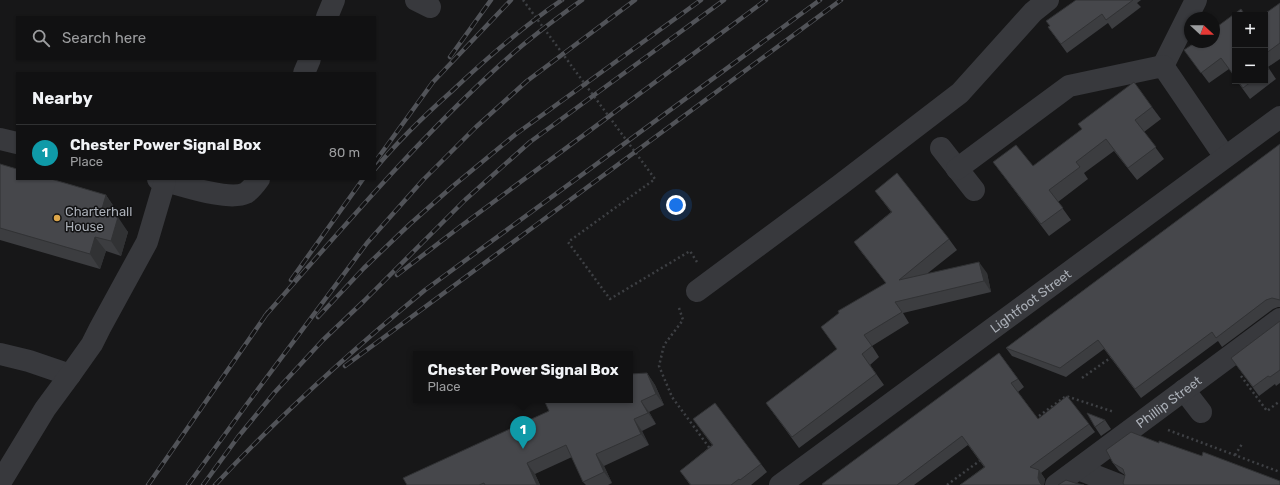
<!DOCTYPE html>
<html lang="en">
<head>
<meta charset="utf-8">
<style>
	body { margin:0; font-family:Rubik,sans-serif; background:#1a1a1b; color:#f1f3f6 }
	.controls { position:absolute; right:12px; top:12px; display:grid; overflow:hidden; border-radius:0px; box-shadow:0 1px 3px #0004 }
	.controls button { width:36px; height:36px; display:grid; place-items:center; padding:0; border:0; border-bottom:1px solid #303132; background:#111112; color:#f1f3f6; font:20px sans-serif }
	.compass { position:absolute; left:1184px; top:12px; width:36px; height:36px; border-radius:50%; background:#111112; box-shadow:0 1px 3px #0004; rotate:111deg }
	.you { position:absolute; left:676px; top:205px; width:14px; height:14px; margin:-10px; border:3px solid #fff; border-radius:50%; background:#1a73e8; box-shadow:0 0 0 6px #1a73e833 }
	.badge { display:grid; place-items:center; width:26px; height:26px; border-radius:50%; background:#dda64a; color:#fff; font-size:13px; font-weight:700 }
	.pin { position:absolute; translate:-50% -33px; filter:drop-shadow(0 1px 2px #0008) }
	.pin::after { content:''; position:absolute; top:21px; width:14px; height:12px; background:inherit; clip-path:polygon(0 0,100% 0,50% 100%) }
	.popup { position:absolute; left:413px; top:351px; width:220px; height:52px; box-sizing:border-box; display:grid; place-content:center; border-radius:0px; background:#111112; filter:drop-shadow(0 1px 3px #0005); font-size:13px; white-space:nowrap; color:#9c9d9f }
	.popup b { font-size:15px; color:#f1f3f6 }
	.popup::after { content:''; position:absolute; left:50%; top:100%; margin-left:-8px; border:8px solid transparent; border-top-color:#111112 }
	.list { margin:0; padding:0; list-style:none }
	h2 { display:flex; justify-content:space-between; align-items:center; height:52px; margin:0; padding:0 16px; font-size:17px }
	h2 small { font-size:13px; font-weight:400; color:#9c9d9f }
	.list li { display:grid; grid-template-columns:26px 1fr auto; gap:12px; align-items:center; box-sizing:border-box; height:56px; padding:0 16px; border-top:1px solid #303132 }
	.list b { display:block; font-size:15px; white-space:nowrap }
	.list p { margin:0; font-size:13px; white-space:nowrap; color:#9c9d9f }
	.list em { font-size:13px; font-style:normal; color:#9c9d9f }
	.icon { flex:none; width:22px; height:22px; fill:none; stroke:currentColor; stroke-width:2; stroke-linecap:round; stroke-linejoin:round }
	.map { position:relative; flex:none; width:1280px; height:485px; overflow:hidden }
	.search { position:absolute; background:#111112; box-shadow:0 1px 3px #0004; left:16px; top:16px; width:360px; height:44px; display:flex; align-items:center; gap:10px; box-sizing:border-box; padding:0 14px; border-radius:0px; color:#9c9d9f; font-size:15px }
	.panel { position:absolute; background:#111112; box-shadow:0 1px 3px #0004; left:16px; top:72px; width:360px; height:108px; border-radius:0px }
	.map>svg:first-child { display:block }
</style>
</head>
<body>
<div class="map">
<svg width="1280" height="485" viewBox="0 0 1280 485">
	<rect width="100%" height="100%" fill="#171718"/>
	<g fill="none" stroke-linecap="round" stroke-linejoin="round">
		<path stroke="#3e4044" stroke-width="2.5" stroke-dasharray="2 3" stroke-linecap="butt" d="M523 0 655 179 568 242 610 299 690 251 697 262
			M679 308 683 320 664 345 659 366 672 397 711 450
			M1241 376 1267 411 1280 401
			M1082 378 1113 356
			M1035 419 1066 396 1114 412
			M1168 430 1280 472
			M1235 455 1242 444
			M947 485 982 459"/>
		<g stroke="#38393d" stroke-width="22">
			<path d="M416 0 430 7"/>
			<path d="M327 17 334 0"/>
			<path d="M1163 66 1196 0"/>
			<path d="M304 73 310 59"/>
			<path d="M0 139 17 143"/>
			<path d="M941 148 974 190"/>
			<path d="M957 169 1069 86 1163 66 1225 157"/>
			<path d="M158 179C179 184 228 202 246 193 251 190 256 183 259 179"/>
			<path d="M697 291 840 185 960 93 1033 12 1048 0"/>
			<path d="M0 354 29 361 70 375"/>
			<path d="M1184 390 1201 412"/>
			<path d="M1078 469 1119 485"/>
			<path d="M0 483 45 409 70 375 92 344 100 328 147 242 165 181"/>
			<path id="s1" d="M780 485 1280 117"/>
			<path id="s2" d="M1056 485 1280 319"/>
		</g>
		<g stroke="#515358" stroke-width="4.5">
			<path id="rail" d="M450 57 491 0
				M375 162 433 82 511 0
				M375 169C398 141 425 115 452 91 487 58 522 27 562 0
				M397 275 461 226 766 0
				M291 280 363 179
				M265 316C341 230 416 141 501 64 526 41 554 20 582 0
				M318 317 364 268 410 224 453 186 516 134 701 0
				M345 366 841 0
				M148 485 268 312
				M188 485 247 404 367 243 423 180 476 127 527 81 635 0
				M203 485 238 437 275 392 323 340 364 301 465 200 530 142 724 0
				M215 485C280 415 351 351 425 290L820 0"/>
		</g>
		<use href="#rail" stroke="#121213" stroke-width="3" stroke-dasharray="9" stroke-linecap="butt"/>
	</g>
	<path fill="#3c3d40" d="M1076 0H1141L1137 3 1141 7 1112 29 1108 23 1067 53 1048 27Z
		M1280 3V59L1268 67 1276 79 1250 99 1237 81H1265V15Z
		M1214 42 1229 69 1209 83 1184 50Z
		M1152 107 1161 119 1144 132 1164 159 1137 180 1114 151 1084 173 1088 179 1058 202 1071 220 1049 236 993 162 1033 166Z
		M1280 144V307H1278L1273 309 1222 347 1218 341 1141 398 1104 349 1066 377 1012 356 1006 348Z
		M0 164 106 195 116 210 114 216 128 232 121 256 106 251 100 269 0 240Z
		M875 191 949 239 957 250 928 273H987L991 292 903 313 909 323 872 346 879 357 870 365 884 385 799 448 766 403 837 349 821 327 886 283 862 253 854 242 891 212Z
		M1280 321V383L1276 386 1275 384 1259 396 1231 358Z
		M999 353 1024 387 1018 392 1038 419 1089 424 1095 432 1041 473 1045 479 1044 485H960L984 467 968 445 914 485H823Z
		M647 373 655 385 664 405 649 412 656 424 642 431 649 445 604 466 612 483 608 485H586L583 482 572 457 535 474 540 485H407Z
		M693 419 761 464 767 472 751 485H690L680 471 712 445Z
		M1105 420 1111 429 1101 436 1095 427Z
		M1159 443 1202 456 1125 475 1119 471 1113 463Z"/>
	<path fill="#313234" d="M106 195 116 210 111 227 101 212Z
		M118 217 128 232 121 256 111 241Z
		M95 237 106 251 100 269 90 254Z
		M979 262 987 273 991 292 984 281Z
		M647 373 655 385 664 405 656 394Z
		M641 401 649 412 656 424 648 413Z
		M634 419 642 431 649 445 641 434Z
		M596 454 604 466 612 483 604 472Z
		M527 463 535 474 540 485H537Z
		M1039 470 1045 479 1044 485H1041L1038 478Z"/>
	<path fill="#46474b" stroke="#313234" d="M1076 0H1133L1106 20 1102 14 1061 44 1048 27 1050 26 1046 21Z
		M1280 3V43L1265 54V15H1263Z
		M1241 9 1245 15H1235V77L1221 58 1201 73 1184 50 1196 42H1214V29Z
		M1265 63 1269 69 1265 72Z
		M1238 81H1252L1243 88Z
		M1134 82 1152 107 1135 120 1156 147 1128 168 1106 139 1076 162 1080 167 1049 190 1063 208 1041 224 993 162 1016 145 1033 166 1082 129 1078 124Z
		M1280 144V300L1272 298 1266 300 1216 338 1212 332 1135 389 1098 340 1060 368 1006 348Z
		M0 164 17 169V179H51L106 195 101 212 118 217 111 241 95 237 90 254 0 228Z
		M897 173 949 239 899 280 979 262 984 281 895 302 902 312 864 335 872 346 862 354 876 374 792 437 766 403 837 349 821 327 839 313 838 311 886 283 854 242 892 212 875 191Z
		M1280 321V370L1270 377 1268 376 1253 387 1231 358Z
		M999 353 1018 379 1011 383 1038 419 1067 396 1089 424 1030 467 1039 470 1038 478 1040 483 1042 485H960L985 467 962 436 897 485H823L822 484Z
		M647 373 656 394 641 401 648 413 634 419 641 434 596 454 604 472 583 482 566 445 527 463 537 485H485L484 483 479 485H407L403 478 549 411 544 400H630V374Z
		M715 403 761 464 740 480 739 479 731 485H691L680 471 713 445 693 419Z
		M1087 413 1105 420 1095 427Z
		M1131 432 1159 443V441L1202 456 1203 452 1280 481V485H1124L1123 483 1125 475 1123 469 1113 463 1106 450Z
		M1066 480 1075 483 1084 485H1058Z"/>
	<circle fill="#dda64a" stroke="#121213" stroke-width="1.5" cx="57" cy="218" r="4"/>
	<g text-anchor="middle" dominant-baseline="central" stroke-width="3" stroke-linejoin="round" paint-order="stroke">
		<g font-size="13" fill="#aaafb7" stroke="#121213" text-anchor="start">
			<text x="65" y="211">Charterhall<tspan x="65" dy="15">House</tspan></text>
		</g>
		<g font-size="13" fill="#aaafb7" stroke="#121213">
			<text stroke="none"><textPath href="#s1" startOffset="311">Lightfoot Street</textPath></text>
			<text stroke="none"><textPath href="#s2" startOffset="140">Phillip Street</textPath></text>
		</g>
	</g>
</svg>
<div class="controls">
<button>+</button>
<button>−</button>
</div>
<svg class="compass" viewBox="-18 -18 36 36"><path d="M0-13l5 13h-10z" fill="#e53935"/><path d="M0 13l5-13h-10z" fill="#9c9d9f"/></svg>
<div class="you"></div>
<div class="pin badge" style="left:523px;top:449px;background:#0f9aa8">1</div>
<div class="popup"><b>Chester Power Signal Box</b>Place</div>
<div class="search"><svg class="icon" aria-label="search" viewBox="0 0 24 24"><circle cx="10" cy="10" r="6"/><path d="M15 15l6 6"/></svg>Search here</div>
<section class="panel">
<h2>Nearby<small></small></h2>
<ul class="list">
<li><span class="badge" style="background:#0f9aa8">1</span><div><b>Chester Power Signal Box</b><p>Place</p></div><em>80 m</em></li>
</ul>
</section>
</div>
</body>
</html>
